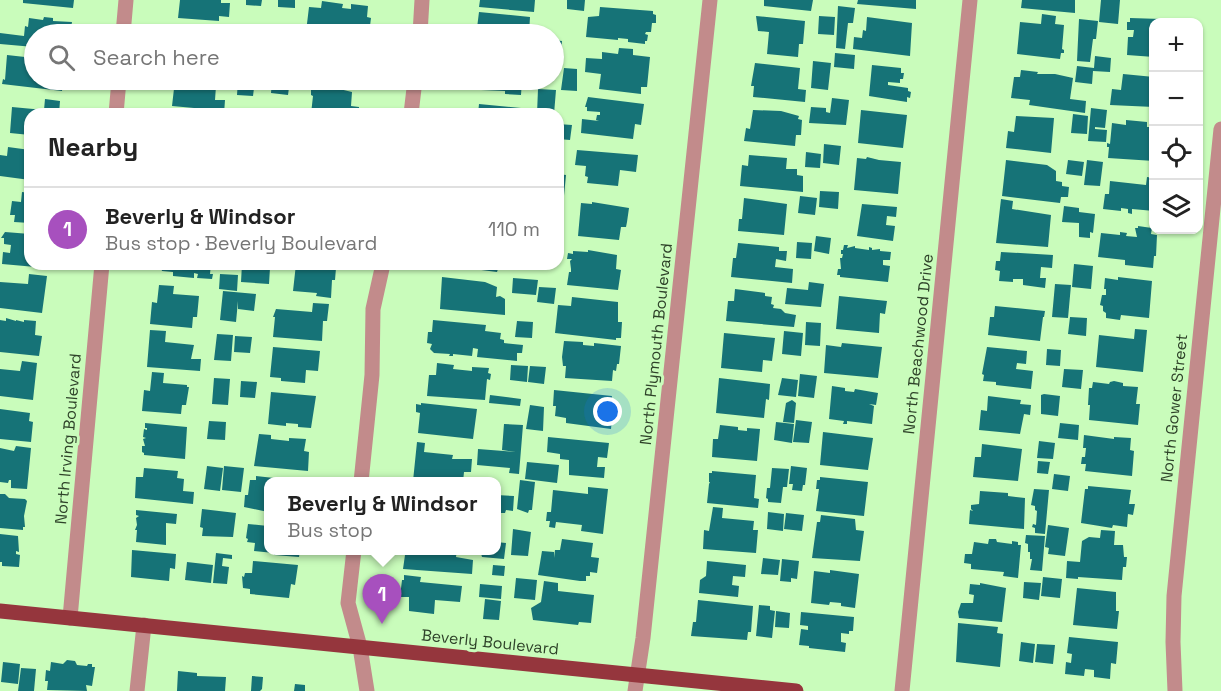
<!DOCTYPE html>
<html lang="en">
<head>
<meta charset="utf-8">
<style>
	body { margin:0; font-family:"Space Grotesk",sans-serif; background:#f2f2f2; color:#222 }
	.controls { position:absolute; right:18px; top:18px; display:grid; overflow:hidden; border-radius:12px; box-shadow:0 2px 4px #0004 }
	.controls button { width:54px; height:54px; display:grid; place-items:center; padding:0; border:0; border-bottom:2px solid #e0e0e0; background:#fff; color:#222; font:30px sans-serif }
	.you { position:absolute; left:608px; top:412px; width:21px; height:21px; margin:-15px; border:4px solid #fff; border-radius:50%; background:#1a73e8; box-shadow:0 0 0 9px #1a73e833 }
	.badge { display:grid; place-items:center; width:39px; height:39px; border-radius:50%; background:#a750be; color:#fff; font-size:20px; font-weight:700 }
	.pin { position:absolute; translate:-50% -50px; filter:drop-shadow(0 2px 3px #0008) }
	.pin::after { content:''; position:absolute; top:32px; width:21px; height:18px; background:inherit; clip-path:polygon(0 0,100% 0,50% 100%) }
	.popup { position:absolute; left:264px; top:477px; width:237px; height:78px; box-sizing:border-box; display:grid; place-content:center; border-radius:12px; background:#fff; filter:drop-shadow(0 2px 4px #0005); font-size:20px; white-space:nowrap; color:#767676 }
	.popup b { font-size:22px; color:#222 }
	.popup::after { content:''; position:absolute; left:50%; top:100%; margin-left:-12px; border:12px solid transparent; border-top-color:#fff }
	.list { margin:0; padding:0; list-style:none }
	h2 { display:flex; justify-content:space-between; align-items:center; height:78px; margin:0; padding:0 24px; font-size:26px }
	h2 small { font-size:20px; font-weight:400; color:#767676 }
	.list li { display:grid; grid-template-columns:39px 1fr auto; gap:18px; align-items:center; box-sizing:border-box; height:84px; padding:0 24px; border-top:2px solid #e0e0e0 }
	.list b { display:block; font-size:22px; white-space:nowrap }
	.list p { margin:0; font-size:20px; white-space:nowrap; color:#767676 }
	.list em { font-size:20px; font-style:normal; color:#767676 }
	.icon { flex:none; width:33px; height:33px; fill:none; stroke:currentColor; stroke-width:2; stroke-linecap:round; stroke-linejoin:round }
	.map { position:relative; flex:none; width:1221px; height:691px; overflow:hidden }
	.search { position:absolute; background:#fff; box-shadow:0 2px 4px #0004; left:24px; top:24px; width:540px; height:66px; display:flex; align-items:center; gap:15px; box-sizing:border-box; padding:0 21px; border-radius:33px; color:#767676; font-size:22px }
	.panel { position:absolute; background:#fff; box-shadow:0 2px 4px #0004; left:24px; top:108px; width:540px; height:162px; border-radius:18px }
	.map>svg:first-child { display:block }
</style>
</head>
<body>
<div class="map">
<svg width="1221" height="691" viewBox="0 0 1221 691">
	<rect width="100%" height="100%" fill="#c9fcbb"/>
	<path fill="#167377" d="M23 0H74L73 8 23 3Z
		M180 0H221V3H230L229 17 219 16V21L178 18Z
		M246 0H262L261 6 246 5Z
		M278 0H295V8L278 7Z
		M480 0H535L534 12 479 7Z
		M567 0H585L584 11 567 9Z
		M764 0H813L811 11 764 6Z
		M858 0H916V9L857 4Z
		M1022 0H1075V13L1021 8Z
		M1101 0H1120L1118 24 1099 22Z
		M322 1 343 4 342 8 351 9V4L368 6 367 17 371 18 369 34 306 32 309 7 321 8Z
		M838 6 855 8 853 23H848L845 49 836 48Z
		M600 7 653 11V14L656 15V23H652L651 32H646L645 34 648 35 647 41H645V44L628 42V39L618 38V40L586 37 588 17 599 16Z
		M479 12 530 17 529 34H485L486 29 477 28Z
		M1042 14 1056 16 1055 24 1064 25 1062 49 1064 50V53H1061L1060 59 1017 54 1020 22 1041 24Z
		M756 16 805 21 803 44H799L798 57 767 54 769 32 758 31Z
		M819 16 835 17 834 35 818 34Z
		M44 17 53 18V21L72 22 70 34H34V47L0 44V33L24 36 25 26 28 27 29 18 43 20Z
		M867 17 912 23 910 56 853 49 854 37 862 38 863 30 866 31Z
		M1130 18 1161 19 1160 22H1154V57L1127 55 1128 37H1133L1134 30H1127V22H1130Z
		M1079 19 1098 21 1096 39H1093L1090 62 1077 61Z
		M243 30 259 31 258 34H243Z
		M554 40 562 41 560 61 554 60Z
		M619 48 633 49V55L650 57 647 87H641V94L599 89 601 74 585 72 586 58 602 59V52L618 54Z
		M835 53 855 55 854 69 834 67Z
		M7 55 34 58V80H63L62 91 2 84 3 79 5 80Z
		M1095 56 1111 58 1110 72 1093 71 1092 84 1075 82 1077 66 1094 68Z
		M813 61 831 63 828 90 811 88Z
		M755 63 800 68 798 89 806 90 805 102 753 97 754 86H751Z
		M872 65 901 68V73H904L903 79H900V83L888 82V85L908 88V91L911 92 910 98 907 97V102L869 96Z
		M564 68 577 69V91L561 90Z
		M1021 70 1038 72 1037 74H1055L1073 78 1070 99 1086 101 1085 113 1029 105 1030 100 1011 98 1014 77H1020Z
		M1123 74 1154 77V107L1110 105 1112 89 1121 90Z
		M175 80H189V83L216 86 215 100H225L224 114H216V110L172 106Z
		M238 80H255L253 96 237 95Z
		M272 80H290L288 95 271 93Z
		M482 80H522L521 95 505 94V91L481 90Z
		M331 87 352 92 351 106 359 107V114H311L313 96 311 95V88L331 90Z
		M538 89 556 90 554 114H537Z
		M588 97 644 104 641 125 635 124 633 139 581 133 582 119 599 121 596 120 597 115H600V112L587 111V107H585Z
		M832 98 849 100 846 125 809 123 811 107 826 108V112L830 113Z
		M45 99 60 101 59 114H30V135L10 133 12 107 44 110Z
		M479 104 521 108V114H478Z
		M1091 108 1107 110 1105 128 1095 127V129L1107 130 1106 142 1088 141Z
		M753 110 781 111 799 116 798 119 802 120 801 135H796L795 146 744 141 746 128 750 129Z
		M861 110 907 115 903 148 858 143Z
		M1073 114 1088 116 1087 134 1071 133Z
		M1016 116 1054 118 1051 153 1006 148 1008 131 1014 132Z
		M1126 120 1147 122V127H1154V161L1108 158 1109 147H1107V143L1110 144 1112 123 1126 125Z
		M558 124 572 125 570 140 558 139Z
		M824 144 841 146 839 165 823 163Z
		M8 147 30 150V180L0 176V155L7 156Z
		M577 150 638 155 636 172 620 170 618 186 587 183 588 177 585 176 586 166 575 165Z
		M806 152 821 154 820 168 805 167Z
		M749 155 787 158 786 169H797V175L803 176V192L740 186 742 165 748 166Z
		M867 157 879 160 901 162 898 194 854 190 857 158 866 159Z
		M1006 160 1047 165 1056 171V181L1062 182V186L1069 187 1068 197H1061L1060 203 1002 196Z
		M1068 160 1084 162 1082 176 1066 174Z
		M1087 160 1103 162 1100 186 1084 185Z
		M558 174 566 175 563 206H558Z
		M1147 177 1154 178V211L1132 209V214L1128 213V209L1121 208V211L1103 209 1105 194H1109L1110 181 1146 185Z
		M820 191 839 192 838 209 819 207Z
		M22 192 30 193V223L14 222 15 215H10L12 201 21 202Z
		M800 196 817 198 815 215 798 213Z
		M744 198 787 204 784 235 738 231 739 219H742Z
		M1001 199 1013 201 1012 209 1051 215 1048 247 996 243Z
		M592 202 629 208 627 222 626 227H621L619 240 578 236 581 203 592 204Z
		M862 204 897 207 896 217 887 216 886 225 895 226 893 241 857 236Z
		M1064 206 1079 208V212L1095 214 1093 233 1090 232V238L1079 237V223L1062 222Z
		M1138 226 1152 228 1151 234 1157 235 1156 256H1154L1153 268 1125 265V260L1098 257 1101 233 1120 235V232L1127 233 1126 236 1137 237 1135 228H1138Z
		M5 232 30 234V264H47V268L2 264 3 252 10 253 11 245 4 244V238H1Z
		M816 236 831 238 829 254 814 251Z
		M797 242 812 243 811 259 796 258Z
		M738 243 779 247V251H787L786 261 776 259 775 267 793 269 792 283 731 277 733 258H736Z
		M844 245H848L847 248 855 246V248L869 250V247L872 248V250L880 249V251L891 252 890 260H883V265L890 266 888 282 840 277V275H837L838 269H841L840 258H842L843 254H841V250H843Z
		M588 250 617 255 616 269 621 270 618 290 567 285 569 272H571V269L570 261 572 259H567L568 253 573 254V251L588 252Z
		M1001 252 1053 255 1052 268 1041 267 1040 278H1046L1045 288 1023 285V279H1013V282L999 281 1000 271 995 270 996 261H1000Z
		M160 264H211L210 274H213L212 279 197 278 198 274 194 273V278L173 276V272L162 271Z
		M242 264H259L258 267 270 268 269 284 241 282Z
		M296 264 336 268 335 280H332L331 298 316 296 317 293 293 291Z
		M450 264H505L504 270 498 269 497 272 450 266Z
		M1074 264 1093 266 1091 289 1072 287Z
		M29 274 47 276 42 313 0 308V282L28 284Z
		M220 274 238 275 237 291 219 289Z
		M442 277 485 282 497 287 496 297 500 296 505 299V315L440 309Z
		M1118 277 1152 281 1149 318 1121 315 1120 320 1106 318V313L1103 311V306L1100 305 1102 295H1106V289H1104L1105 278 1118 280Z
		M513 278 538 280 536 295 512 293Z
		M809 282 824 284 821 307 785 304 787 288 808 290Z
		M1055 284 1071 285 1068 318 1052 317Z
		M159 285 174 286 173 294 199 296 197 317H193L192 328 150 324 152 302 157 303Z
		M539 287 556 288 554 304 537 302Z
		M735 289 765 293V296L772 297 771 304 774 305 773 308 781 309 785 313 796 315 794 327 726 321 728 301H734Z
		M223 291 256 294 254 311 238 309V301L236 322 220 320Z
		M839 296 887 301 885 314 880 313 879 333 836 329Z
		M572 297 618 302V322H622L621 338H616V340L555 333 558 305 571 306Z
		M313 303 329 304 327 321H323L322 341 273 337 275 317H273L276 309 312 312Z
		M995 306 1045 311 1044 317H1043L1040 341 988 335 990 317H994Z
		M1070 317 1087 318 1086 336 1068 334Z
		M6 318 16 321V320L24 322V320L36 321 35 335 42 336 39 356 0 352V320L6 321Z
		M433 320 486 325 485 331 501 333 500 339 504 340V343L523 345 522 353H517V361L477 357 478 349 473 348 472 356 453 354V356H449L450 354 434 353 430 349 432 344 427 343 428 332H432Z
		M517 321 533 322 532 338 515 337Z
		M806 322 821 323 820 346 805 345Z
		M1135 329 1147 330 1143 372 1096 367 1099 335 1134 339Z
		M150 330 166 331 165 342 194 345 191 359H201L200 371 147 367Z
		M784 331 803 333 801 356 782 354Z
		M724 333 775 338 772 361 763 360 762 372 721 368Z
		M217 334 233 335 231 361 214 360Z
		M235 336 252 337 250 353 234 352Z
		M564 341 583 342V345L594 346V343L621 346 619 364H617L616 371 613 370 612 381 565 378 566 366H563L562 357Z
		M842 343 882 347 878 378 824 373 826 345 841 347Z
		M273 347 320 351 318 371 306 370 305 383 281 381V378L270 377Z
		M987 347 1027 351 1026 364 1017 363 1016 369 1033 371 1031 389 996 385V382L983 381 984 375 982 374Z
		M1047 349 1061 350 1060 366 1046 365Z
		M22 361 37 363 33 400 0 396V369L20 371Z
		M437 363 454 365 453 369 472 371V367L489 368 488 373 491 374 490 380 487 379 485 400 427 396 429 375H436Z
		M511 365 528 366 527 382 510 380Z
		M530 366 546 367 544 384 528 382Z
		M1064 369 1083 370 1081 389 1062 387Z
		M152 372 164 373 163 383 187 385V387H189L186 405H182L181 414 142 411 144 390 150 391Z
		M800 374 817 376 814 398 798 396Z
		M214 378 230 379 228 405 212 404Z
		M719 378 770 384 769 400 766 399 764 418 716 413Z
		M782 378 798 380 796 397 778 395Z
		M241 381 257 382 255 398 240 397Z
		M1114 381 1123 383V386L1138 387 1136 404H1140L1138 425 1089 420 1090 405H1088L1089 388H1092L1093 382 1109 384 1110 382Z
		M832 386 845 388V391L854 392 855 389 878 393 876 405 869 404 874 406 872 424 847 421V424H843L844 421 829 419Z
		M554 390 612 396 607 418 612 419 611 429 566 423V418L555 416 556 406H553Z
		M271 392 316 396 311 428 298 427V424L286 423V426L268 424Z
		M1044 394 1060 396 1058 416 1041 414V395Z
		M490 395 521 399 520 406 489 403Z
		M988 396 1021 400 1020 404 1031 405 1030 415 1024 414 1020 434 979 430 981 410 987 411Z
		M792 400 796 403 794 423 783 422 786 403Z
		M421 403 477 409 473 439 418 433 420 413 416 412V404L421 405Z
		M530 405 544 407 543 431 526 429Z
		M0 409 30 413 29 421 33 422 31 442 0 439Z
		M796 420 812 422 809 443 793 442Z
		M209 421 226 422 225 440 207 439Z
		M776 422 794 424 792 443 774 440Z
		M145 423 187 427 185 459 144 455V453L142 452V446H145L143 439 146 438 143 437 144 429 147 430V428H145Z
		M1060 423 1079 425 1078 440 1058 438Z
		M504 424 523 425 519 474 509 473 510 468 477 465 478 449 516 452 502 450Z
		M720 425 738 427V430L747 431V428L760 429 757 461 712 457 713 439H718Z
		M823 432 873 438 868 470 820 465Z
		M259 434 271 435V439L289 441V438L306 439 304 451 309 452 308 471 254 466Z
		M1084 435 1114 439V437L1131 438 1130 450 1134 451 1132 476 1085 471 1086 464H1081L1082 457H1085L1086 448H1083Z
		M548 437 609 443 607 458 598 457 597 467H605L604 478 569 475V460L560 459V454L547 452Z
		M1039 441 1055 443 1053 459 1037 458Z
		M417 442 425 443 424 452 453 455 452 459H472L471 472H464L463 482 413 481Z
		M982 444 1022 449 1018 481 973 477 975 457H981Z
		M16 446 31 448 27 489 11 488V480H9L8 483 0 482V448L14 451Z
		M1038 461 1050 462 1048 474 1037 473Z
		M527 462 559 465 557 483 525 479Z
		M207 466 223 468 220 491 204 489Z
		M224 466 244 468 241 492 222 490Z
		M791 466 807 468 805 485H803L802 491 792 490 793 484H789Z
		M144 468 178 471 177 478 184 479 183 491 194 492 193 504 135 498 136 477H143Z
		M772 468 789 469 787 487H783L781 503 768 502V499L766 498 767 488H770Z
		M712 471 756 475 754 498 759 499 758 508 707 503 709 484 710 482H709V473H712Z
		M1054 474 1070 476 1068 491 1052 489Z
		M256 476 292 480V482H268V512L244 507 245 495H248L250 480H256Z
		M820 477 868 482 864 516 816 511 819 489H816L817 480H820Z
		M520 480 535 482 532 510H529L528 513 517 509Z
		M1088 486 1131 490 1129 504H1135L1133 515 1128 514 1127 527 1113 525 1112 528 1081 523 1085 489H1088Z
		M588 487 608 489 603 534 581 531 582 525 556 522 555 528 549 527 550 521H546L547 512H551L553 490 588 494Z
		M1034 489 1049 490 1045 534 1035 533V528L1032 527 1033 524 1036 525 1037 511 1035 510V506L1031 505Z
		M980 491 1008 493V496L1025 498 1024 529 969 524 970 510 973 511 971 509V505L979 504Z
		M0 494H5L9 498 25 499 27 501 24 516 25 527H23V530L0 528Z
		M496 495 514 496 513 511 506 510 505 513H496Z
		M713 507 723 508 722 518 754 521 753 530H758L756 553 703 549 704 530 709 531Z
		M202 509 236 513 233 537 202 536 203 528 200 527Z
		M136 510 177 514 176 524 166 523V545L136 542 137 530H135L137 525 136 518 139 516 136 515Z
		M768 512 784 514 783 531 767 529Z
		M786 513 804 515 802 531 784 529Z
		M821 515 855 519 856 530 864 531 860 561 812 558 817 522H820Z
		M248 524 268 526V550H300L299 557 274 555V553L254 551 255 543 247 542 248 539 246 538Z
		M1048 525 1069 528 1065 556 1048 554 1049 548 1045 547Z
		M513 529 531 532 528 556 511 555Z
		M1101 530 1115 531 1114 545H1123L1124 557H1127L1126 567H1123L1122 580 1078 577V579L1066 578 1067 561 1080 562 1082 541 1089 537 1100 538Z
		M0 534 18 536 19 552 16 551V554L20 555 19 567 2 566V562H0Z
		M1026 535 1045 536 1042 571 1030 570 1032 559H1030V552H1028V544L1025 543Z
		M562 539 593 543 591 557 599 558 597 573 590 572V576H586V581H580L538 575 542 551 554 552V558L555 550H560Z
		M989 539H996L997 542 1012 544V541L1018 542V545H1021L1018 578 1003 576 1004 572 971 569V564L964 563 965 554H972L974 542 988 544Z
		M496 542 506 543 504 559 482 557 480 550H496Z
		M132 550 176 554 175 569 170 568 169 581 131 577Z
		M402 550H457L456 557 473 560 472 574 403 569 405 555 402 554Z
		M216 553 232 555V559L223 558 222 566 229 567 227 584 213 583Z
		M763 558 780 560 778 575 761 574Z
		M782 559 799 561 797 579 791 578V582L780 581Z
		M253 561 298 565 295 585 291 584 289 598 250 594V589L243 588 242 576 244 577 245 573H252Z
		M707 561 746 565 745 577 733 576 732 585 739 586 738 597 699 593 700 580 706 576Z
		M187 562 213 565 211 583 185 580Z
		M493 565 505 566 504 576 492 575Z
		M830 570 859 574 855 608 841 606V603L830 602 829 605 811 603 814 571 830 573Z
		M404 575 421 577 420 582 462 586 460 602 435 600 434 614 409 611V597H400L402 580H404Z
		M1043 577 1062 579 1060 598 1041 596Z
		M516 578 537 580 535 600 514 598Z
		M544 581 558 583V591L594 595 591 623 579 622 578 625 533 620 531 608 541 602Z
		M1024 582 1041 583 1039 600 1023 598Z
		M980 583 1006 588 1002 622 959 618 958 612 961 603H973L974 595 969 594 970 584 980 585Z
		M480 584 502 586 501 599 479 597Z
		M1077 588 1116 592V611H1119L1117 629 1073 625Z
		M485 599 501 601 499 620 483 619Z
		M698 600 753 606 751 632H748L747 640 691 636 693 622H696Z
		M759 605 770 606V610L775 611 772 638 756 636Z
		M776 611 790 613 789 628 775 627Z
		M801 612 854 617 853 631H849V634L841 633V642L846 643 845 652 809 648V646L799 645 801 629 808 630V626L800 625Z
		M958 623 998 627 997 633 1003 634 1000 667 956 662Z
		M1069 637 1118 642 1116 664 1111 663 1110 679 1094 677V670L1085 669 1084 676 1065 674 1066 662 1071 663 1072 654 1067 653Z
		M1021 642 1035 644 1033 663 1019 661Z
		M1037 644 1055 645 1053 664 1035 662Z
		M67 660 75 661 77 665 87 666 88 664H92V667H95L92 686 86 685 87 691 47 690 48 681H45L46 670 50 671 51 662 63 664Z
		M3 662 20 664 18 684 1 682Z
		M21 668 36 669 34 691H18Z
		M178 671 197 673V676L226 677 225 691H177Z
		M252 676 263 677 262 689 260 691H251Z
		M295 684 305 685V691H294Z"/>
	<g fill="none" stroke-linecap="round" stroke-linejoin="round">
		<path stroke="#c28b8b" stroke-width="15" d="M123 34 126 0
			M420 34 422 0
			M116 114 119 80
			M411 114 415 80
			M361 482 372 375 373 309 383 264
			M354 550 348 603 360 647 367 691
			M70 618 102 264
			M137 691 144 625
			M635 691 643 638 710 0
			M902 691 970 0
			M1175 691 1173 642 1174 596 1221 129"/>
		<path stroke="#95363d" stroke-width="15" d="M0 611 796 691"/>
	</g>
	<g text-anchor="middle" dominant-baseline="central" stroke-width="6" stroke-linejoin="round" paint-order="stroke">
		<g font-size="16" fill="#2e4229" stroke="#c9fcbb">
			<text transform="translate(656 344) rotate(-84)">North Plymouth Boulevard</text>
			<text transform="translate(918 344) rotate(-84)">North Beachwood Drive</text>
			<text transform="translate(1174 408) rotate(-84)">North Gower Street</text>
			<text transform="translate(68 439) rotate(-85)">North Irving Boulevard</text>
			<text transform="translate(490 642) rotate(6)">Beverly Boulevard</text>
		</g>
	</g>
</svg>
<div class="controls">
<button>+</button>
<button>−</button>
<button><svg class="icon" aria-label="locate" viewBox="0 0 24 24"><circle cx="12" cy="12" r="6"/><path d="M12 2v4M12 18v4M2 12h4M18 12h4"/></svg></button>
<button><svg class="icon" aria-label="layers" viewBox="0 0 24 24"><path d="M12 4l9 5-9 5-9-5zM3 14l9 5 9-5"/></svg></button>
</div>
<div class="you"></div>
<div class="pin badge" style="left:382px;top:624px">1</div>
<div class="popup"><b>Beverly &amp; Windsor</b>Bus stop</div>
<div class="search"><svg class="icon" aria-label="search" viewBox="0 0 24 24"><circle cx="10" cy="10" r="6"/><path d="M15 15l6 6"/></svg>Search here</div>
<section class="panel">
<h2>Nearby<small></small></h2>
<ul class="list">
<li><span class="badge">1</span><div><b>Beverly &amp; Windsor</b><p>Bus stop · Beverly Boulevard</p></div><em>110 m</em></li>
</ul>
</section>
</div>
</body>
</html>
